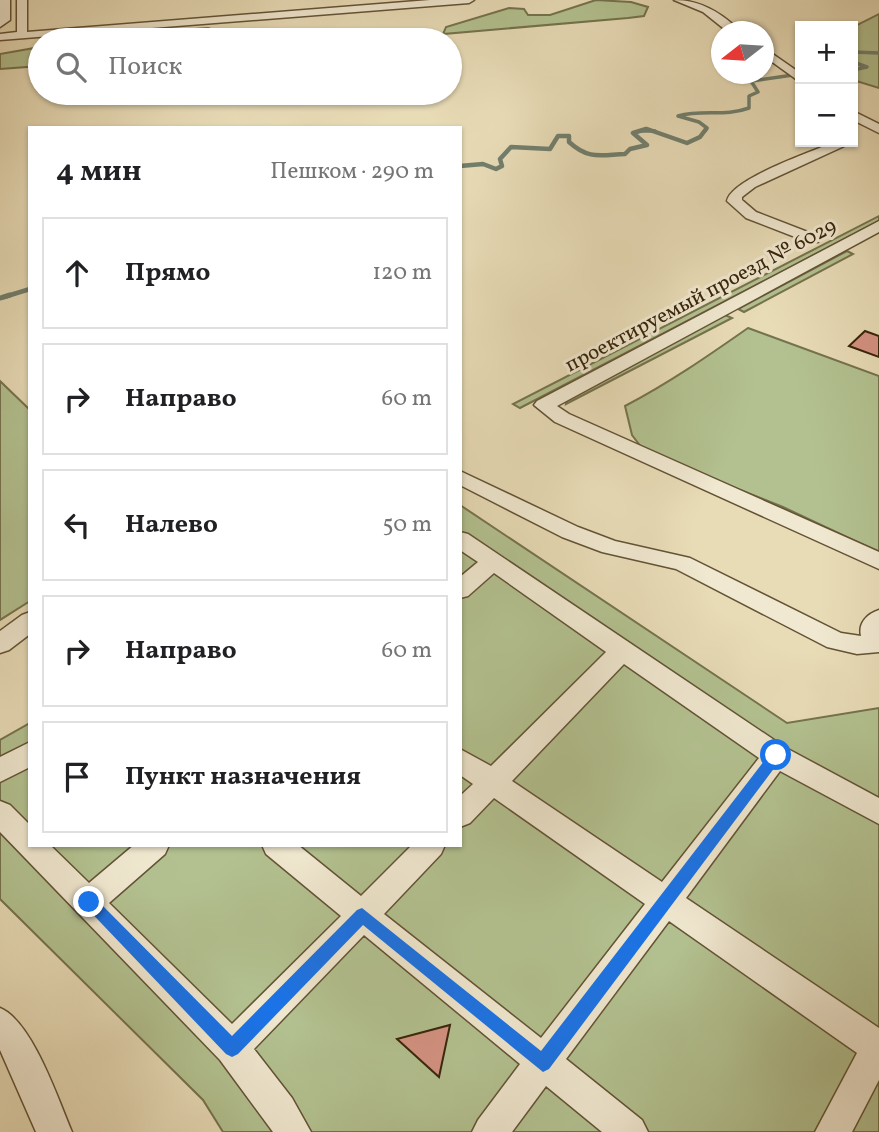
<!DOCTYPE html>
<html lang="ru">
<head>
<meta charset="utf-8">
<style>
	body { margin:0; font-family:Vollkorn,serif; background:#f2f2f2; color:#202124 }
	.controls { position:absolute; right:21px; top:21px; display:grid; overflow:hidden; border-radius:0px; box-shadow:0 2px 5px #0004 }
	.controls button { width:63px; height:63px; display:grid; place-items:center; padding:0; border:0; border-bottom:2px solid #e0e0e0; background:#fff; color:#202124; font:35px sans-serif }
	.compass { position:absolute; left:711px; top:21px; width:63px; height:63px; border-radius:50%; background:#fff; box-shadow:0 2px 5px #0004; rotate:253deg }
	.stop { position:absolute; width:21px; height:21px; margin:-16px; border:5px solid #1a73e8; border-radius:50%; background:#fff }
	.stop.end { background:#1a73e8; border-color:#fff; box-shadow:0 2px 7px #0008 }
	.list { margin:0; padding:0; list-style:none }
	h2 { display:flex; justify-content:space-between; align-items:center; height:91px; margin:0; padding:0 28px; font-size:30px }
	h2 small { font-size:23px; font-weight:400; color:#757577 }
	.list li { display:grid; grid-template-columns:46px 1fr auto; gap:21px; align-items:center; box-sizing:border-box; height:112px; margin:0 14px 14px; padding:0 14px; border:2px solid #e0e0e0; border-radius:0px }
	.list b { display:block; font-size:26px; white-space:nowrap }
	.list em { font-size:23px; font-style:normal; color:#757577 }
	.icon { flex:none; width:38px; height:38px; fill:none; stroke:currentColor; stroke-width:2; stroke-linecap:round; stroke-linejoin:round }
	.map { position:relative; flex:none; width:879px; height:1132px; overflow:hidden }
	.search { position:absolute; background:#fff; box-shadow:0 2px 5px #0004; left:28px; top:28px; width:434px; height:77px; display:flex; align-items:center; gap:18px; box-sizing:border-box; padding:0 24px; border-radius:38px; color:#757577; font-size:26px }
	.panel { position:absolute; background:#fff; box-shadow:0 2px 5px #0004; left:28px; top:126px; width:434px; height:721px; border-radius:0px }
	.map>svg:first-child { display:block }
</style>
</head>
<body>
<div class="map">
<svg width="879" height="1132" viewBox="0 0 879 1132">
	<rect width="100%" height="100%" fill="#e8dcb7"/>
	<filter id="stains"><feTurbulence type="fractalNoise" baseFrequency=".00286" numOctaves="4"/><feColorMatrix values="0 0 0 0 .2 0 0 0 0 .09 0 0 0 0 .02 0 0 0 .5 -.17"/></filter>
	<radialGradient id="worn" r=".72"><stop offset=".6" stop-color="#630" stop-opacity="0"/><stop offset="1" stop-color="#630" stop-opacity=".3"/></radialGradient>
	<path fill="#b3c190" stroke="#75734d" stroke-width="2" d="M596 0 631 2 648 7 644 16 628 18 443 34 446 27 509 8 524 9 528 15H550Z
		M879 14V88L853 80V47L857 41 853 38V27Z
		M208 28 243 40H147L150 32Z
		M40 47V66L0 69V54Z
		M879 216V221L520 408 513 404Z
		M847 251 853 254 744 312 738 309Z
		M725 315 732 318 566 404 567 400Z
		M748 328 879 376V552L783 507 645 452 632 435 625 406C669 383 708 356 748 328Z
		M0 381 30 410V601L0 620Z
		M460 505 787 723 879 708V1132H223L203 1100 0 899V740L30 723V845H460Z"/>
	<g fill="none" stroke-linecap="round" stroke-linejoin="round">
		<path stroke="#717f6e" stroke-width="3.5" d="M853 52 879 53
			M853 62 867 67 853 70
			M639 131H655
			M705 131 707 128 699 122 678 116C702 109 725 117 749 108V96L758 92 751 81 800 74"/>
		<path stroke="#717f6e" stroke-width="4.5" d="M647 129 687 143 700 137 706 129
			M460 166 483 164 496 169 502 166 500 159 511 147 550 149 558 136H569V142C589 160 600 155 625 154L630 149 647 145 633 133 646 129
			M4 297 30 289"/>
		<path stroke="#717f6e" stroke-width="5" d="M0 298 10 295"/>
	</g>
	<path fill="#d59383" stroke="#37250a" stroke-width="2" d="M865 331 879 336V357L849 346Z
		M450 1025 439 1077 397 1039Z"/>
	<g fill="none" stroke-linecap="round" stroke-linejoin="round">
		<g stroke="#635335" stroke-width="3">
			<path id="minor" d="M0 0H10V20L0 27Z
				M17 0H27V32L430 0H474L469 3 0 40V34L17 32Z
				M674 0C701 0 722 13 741 32H728L703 12Z
				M764 48 800 73V82L764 56Z
				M853 111 879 124V133L853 120Z
				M835 142H853L755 187 742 197V200L756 212 818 236 821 239 818 242H808L746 218 727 201C731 179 813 151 835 142Z
				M879 221V232L557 406 569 414 879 552V569L555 422 534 405 537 401Z
				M460 471 578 527 615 541 690 558 841 633 861 636C858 623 867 614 879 610V652L857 654 827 647 676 569 602 552 562 537 460 485Z
				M460 532 468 534 786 748 879 798V824L780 771 686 898 879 1028V1080L852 1132H815L857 1053 669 921 566 1059 642 1120 648 1132H602L546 1086 512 1132H472L478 1120 520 1064 364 935 254 1049 292 1098 311 1132H273L220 1060 0 832V801L10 805 30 825V845H50L89 883 134 845H169L165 854 109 903 232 1024 341 916 266 854 262 845H298L361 896 412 845H445L441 854 384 914 541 1038 645 904 494 798 470 823 460 827V796L473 784 460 775V749L491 766 606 652 494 573 468 596 460 598V577L478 562 460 550ZM624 664 759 758 662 882 512 781Z
				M30 612V634L9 650 0 653V631L22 615Z
				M30 742V767L0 782V757Z
				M0 1008C32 1021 58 1099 72 1132H36L0 1050Z"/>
		</g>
		<use href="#minor" fill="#f0e8d0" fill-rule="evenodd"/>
	</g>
	<path fill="#1a73e8" d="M776 750 781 752V759L549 1069 543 1072 363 925 238 1054 232 1057 226 1054 81 902 89 895 94 897 232 1036 357 910 362 908 541 1051 771 752Z"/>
	<g text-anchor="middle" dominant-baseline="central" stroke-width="6" stroke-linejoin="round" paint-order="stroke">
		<g font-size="21" fill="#37250a" stroke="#f0e8d0">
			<text transform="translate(701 296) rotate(-28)">проектируемый проезд № 6029</text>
		</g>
	</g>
	<rect width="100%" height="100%" filter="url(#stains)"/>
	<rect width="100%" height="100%" fill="url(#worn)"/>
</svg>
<div class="controls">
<button>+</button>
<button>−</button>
</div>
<svg class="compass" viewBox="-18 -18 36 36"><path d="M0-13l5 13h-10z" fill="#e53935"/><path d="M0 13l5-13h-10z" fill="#757577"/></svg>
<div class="stop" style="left:776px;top:755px"></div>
<div class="stop end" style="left:89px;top:902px"></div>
<div class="search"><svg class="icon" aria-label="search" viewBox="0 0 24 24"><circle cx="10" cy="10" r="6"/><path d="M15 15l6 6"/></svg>Поиск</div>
<section class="panel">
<h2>4 мин<small>Пешком · 290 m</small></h2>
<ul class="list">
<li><svg class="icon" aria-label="ahead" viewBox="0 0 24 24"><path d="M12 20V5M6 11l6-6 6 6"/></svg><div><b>Прямо</b></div><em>120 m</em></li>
<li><svg class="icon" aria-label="right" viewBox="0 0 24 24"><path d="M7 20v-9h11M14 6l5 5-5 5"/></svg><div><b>Направо</b></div><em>60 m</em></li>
<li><svg class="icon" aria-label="left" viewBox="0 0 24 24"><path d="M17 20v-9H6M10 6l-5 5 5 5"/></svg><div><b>Налево</b></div><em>50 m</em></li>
<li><svg class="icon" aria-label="right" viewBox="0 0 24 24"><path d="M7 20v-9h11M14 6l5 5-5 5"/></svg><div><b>Направо</b></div><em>60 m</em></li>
<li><svg class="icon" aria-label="arrive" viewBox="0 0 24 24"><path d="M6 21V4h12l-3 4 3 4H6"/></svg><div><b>Пункт назначения</b></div></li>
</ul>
</section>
</div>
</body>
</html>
